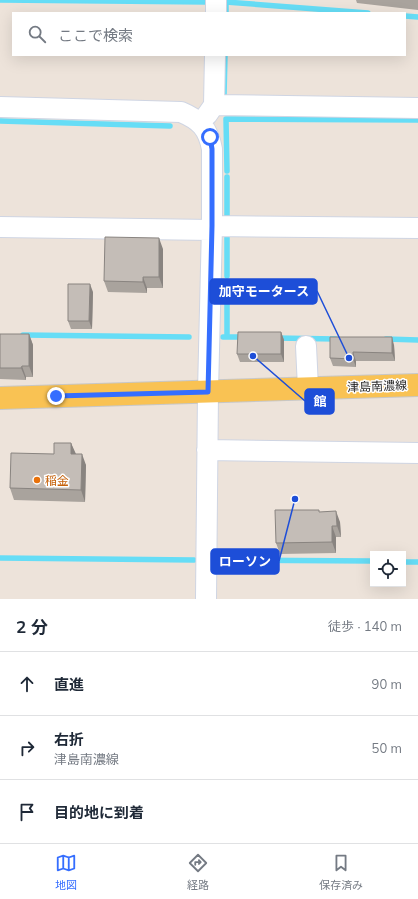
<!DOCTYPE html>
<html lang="ja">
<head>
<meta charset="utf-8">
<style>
	body { margin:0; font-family:Mulish,"Noto Sans JP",sans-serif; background:#f2f2f3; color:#1f2937 }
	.controls { position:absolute; right:12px; bottom:12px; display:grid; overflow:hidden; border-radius:0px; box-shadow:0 4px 16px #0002 }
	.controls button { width:36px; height:36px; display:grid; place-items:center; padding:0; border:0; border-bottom:1px solid #e0e1e3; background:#fff; color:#1f2937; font:20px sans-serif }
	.stop { position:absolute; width:12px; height:12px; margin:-9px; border:3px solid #356eff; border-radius:50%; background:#fff }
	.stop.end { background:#356eff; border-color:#fff; box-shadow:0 1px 4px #0008 }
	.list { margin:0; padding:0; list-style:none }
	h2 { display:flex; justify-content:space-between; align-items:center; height:52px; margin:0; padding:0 16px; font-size:17px }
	h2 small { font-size:13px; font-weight:400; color:#747a83 }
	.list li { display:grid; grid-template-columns:26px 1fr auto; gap:12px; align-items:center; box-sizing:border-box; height:64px; padding:0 16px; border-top:1px solid #e0e1e3 }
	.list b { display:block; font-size:15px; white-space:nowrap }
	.list p { margin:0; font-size:13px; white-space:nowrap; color:#747a83 }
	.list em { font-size:13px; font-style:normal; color:#747a83 }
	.icon { flex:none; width:22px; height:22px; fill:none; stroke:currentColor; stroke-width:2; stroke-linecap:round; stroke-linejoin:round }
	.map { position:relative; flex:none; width:418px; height:599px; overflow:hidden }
	.search { position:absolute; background:#fff; box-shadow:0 4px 16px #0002; left:12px; right:12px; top:12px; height:44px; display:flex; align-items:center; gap:10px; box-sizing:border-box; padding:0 14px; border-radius:0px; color:#747a83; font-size:15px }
	.sheet { height:244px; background:#fff }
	nav { display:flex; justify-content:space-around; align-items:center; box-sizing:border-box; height:56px; border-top:1px solid #e0e1e3; background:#fff; font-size:11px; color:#747a83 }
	nav a { display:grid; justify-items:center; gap:2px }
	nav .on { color:#356eff }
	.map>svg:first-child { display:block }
</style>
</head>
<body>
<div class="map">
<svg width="418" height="599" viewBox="0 0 418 599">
	<rect width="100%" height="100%" fill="#ede3da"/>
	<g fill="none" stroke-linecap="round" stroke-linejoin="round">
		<path stroke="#66ddf6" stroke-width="5.5" d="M0 0 208 2
			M226 13V2L368 13
			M405 16 418 17
			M224 96 225 55
			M0 121 170 126
			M227 171 226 119 418 120
			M227 177V217
			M227 236V276
			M227 288V337
			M23 335 189 337
			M223 337H244
			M276 338 336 339
			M386 339 418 340
			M0 558 194 560
			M227 560 373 561
			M403 562H418"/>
		<g stroke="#cfd5e3" stroke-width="22">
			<path id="minor" d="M216 13V0
				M214 105 418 108
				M0 107 181 112C200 120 208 128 212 149V226L208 392 206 599
				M207 115 214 105 215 55
				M212 226 418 228
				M0 227 212 230
				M306 346 308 388
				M207 450 418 453"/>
		</g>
		<g stroke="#c7c7c7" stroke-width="24">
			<path id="major" d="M0 398 418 385"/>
		</g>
		<use href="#minor" stroke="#fff" stroke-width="20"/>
		<use href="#major" stroke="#f9c253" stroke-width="22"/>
	</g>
	<path fill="#a9a39d" d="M356 0H418V10L357 3Z
		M163 249V288H147V293L108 292 104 281Z
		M93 292 92 329H71L68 321Z
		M281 332 284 340V362H240L237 354Z
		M0 334H29L33 345V377H26V380L0 379Z
		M330 337 394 345 395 361H356V367L333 366 330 358Z
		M71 443 75 454 86 465 85 502 14 500 10 488 54 454Z
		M319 510V512L340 522 341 537H336V553L280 554 276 543Z"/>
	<path fill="#898480" d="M159 238 163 249V288L159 277Z
		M143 277 147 288V293L143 282Z
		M90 284 93 292 92 329 89 321Z
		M281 332 284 340V362L281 354Z
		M29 334 33 345V377L29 366Z
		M392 337 394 345 395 361 392 353Z
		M353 352 356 361V367L353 359Z
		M22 366 26 377V380L21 368Z
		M71 443 76 454H71Z
		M82 454 86 465 85 502 81 490Z
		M336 511 340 522 341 537 337 526Z
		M332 526 336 537V553L332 542Z"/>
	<path fill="#c4bdb7" stroke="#898480" d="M105 237 159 238V277H143V282L104 281Z
		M68 284H90L89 321H68Z
		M238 332H281V354H237Z
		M0 334H29V366H22L21 368H0Z
		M330 337H392V353L353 352V359L330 358Z
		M54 443H71V454H82L81 490 10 488 11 453 54 454Z
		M275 510H319V512L336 511 337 526H332V542L276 543Z"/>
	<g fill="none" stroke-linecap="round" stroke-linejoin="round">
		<path stroke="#356eff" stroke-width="5" d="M56 396 208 392 212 226V149L210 137"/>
	</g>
	<circle fill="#e8710a" stroke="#fff" stroke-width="1.5" cx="37" cy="480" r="4"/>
	<g text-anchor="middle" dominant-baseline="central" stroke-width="3" stroke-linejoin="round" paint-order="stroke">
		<g font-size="12" fill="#292929" stroke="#fff">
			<text transform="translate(377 386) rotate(-2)">津島南濃線</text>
		</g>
		<g font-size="12" fill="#c56008" stroke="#fff" text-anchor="start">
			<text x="45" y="480">稲金</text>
		</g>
	</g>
	<path fill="none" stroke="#1d4ed8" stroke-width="1.5" d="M349 358L317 291M253 356L305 401M295 499L279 561"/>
	<g fill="#1d4ed8" stroke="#fff" stroke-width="1.5">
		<circle cx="349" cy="358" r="4"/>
		<circle cx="253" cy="356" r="4"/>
		<circle cx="295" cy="499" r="4"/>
	</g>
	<g fill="#1d4ed8" stroke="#1d4ed8" stroke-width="1.5">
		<rect x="210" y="279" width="107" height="25" rx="4"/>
		<rect x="305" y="389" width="29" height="25" rx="4"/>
		<rect x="211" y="549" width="68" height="25" rx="4"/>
	</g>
	<g font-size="13" text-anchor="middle" font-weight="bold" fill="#fff">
		<text x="264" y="296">加守モータース</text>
		<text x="320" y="406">館</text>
		<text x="245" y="566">ローソン</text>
	</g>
</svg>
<div class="controls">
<button><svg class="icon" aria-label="locate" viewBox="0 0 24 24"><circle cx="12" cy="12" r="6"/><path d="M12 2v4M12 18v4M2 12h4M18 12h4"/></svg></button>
</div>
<div class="stop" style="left:210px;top:137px"></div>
<div class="stop end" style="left:56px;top:396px"></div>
<div class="search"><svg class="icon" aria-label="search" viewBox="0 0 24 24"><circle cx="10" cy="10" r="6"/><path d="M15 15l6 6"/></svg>ここで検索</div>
</div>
<section class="sheet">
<h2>2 分<small>徒歩 · 140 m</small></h2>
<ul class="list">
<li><svg class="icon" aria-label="ahead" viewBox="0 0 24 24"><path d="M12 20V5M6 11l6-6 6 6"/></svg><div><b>直進</b></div><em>90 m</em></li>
<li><svg class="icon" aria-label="right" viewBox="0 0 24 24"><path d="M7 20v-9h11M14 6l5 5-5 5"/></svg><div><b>右折</b><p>津島南濃線</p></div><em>50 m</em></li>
<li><svg class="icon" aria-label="arrive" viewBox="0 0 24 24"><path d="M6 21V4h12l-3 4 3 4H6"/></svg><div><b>目的地に到着</b></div></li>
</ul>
</section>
<nav>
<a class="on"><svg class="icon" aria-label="map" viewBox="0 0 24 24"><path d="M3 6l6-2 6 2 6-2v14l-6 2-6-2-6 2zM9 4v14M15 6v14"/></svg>地図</a>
<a><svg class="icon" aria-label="directions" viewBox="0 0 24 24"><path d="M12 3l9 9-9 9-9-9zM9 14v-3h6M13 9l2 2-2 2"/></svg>経路</a>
<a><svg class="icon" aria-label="saved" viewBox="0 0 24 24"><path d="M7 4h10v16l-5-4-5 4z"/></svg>保存済み</a>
</nav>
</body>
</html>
